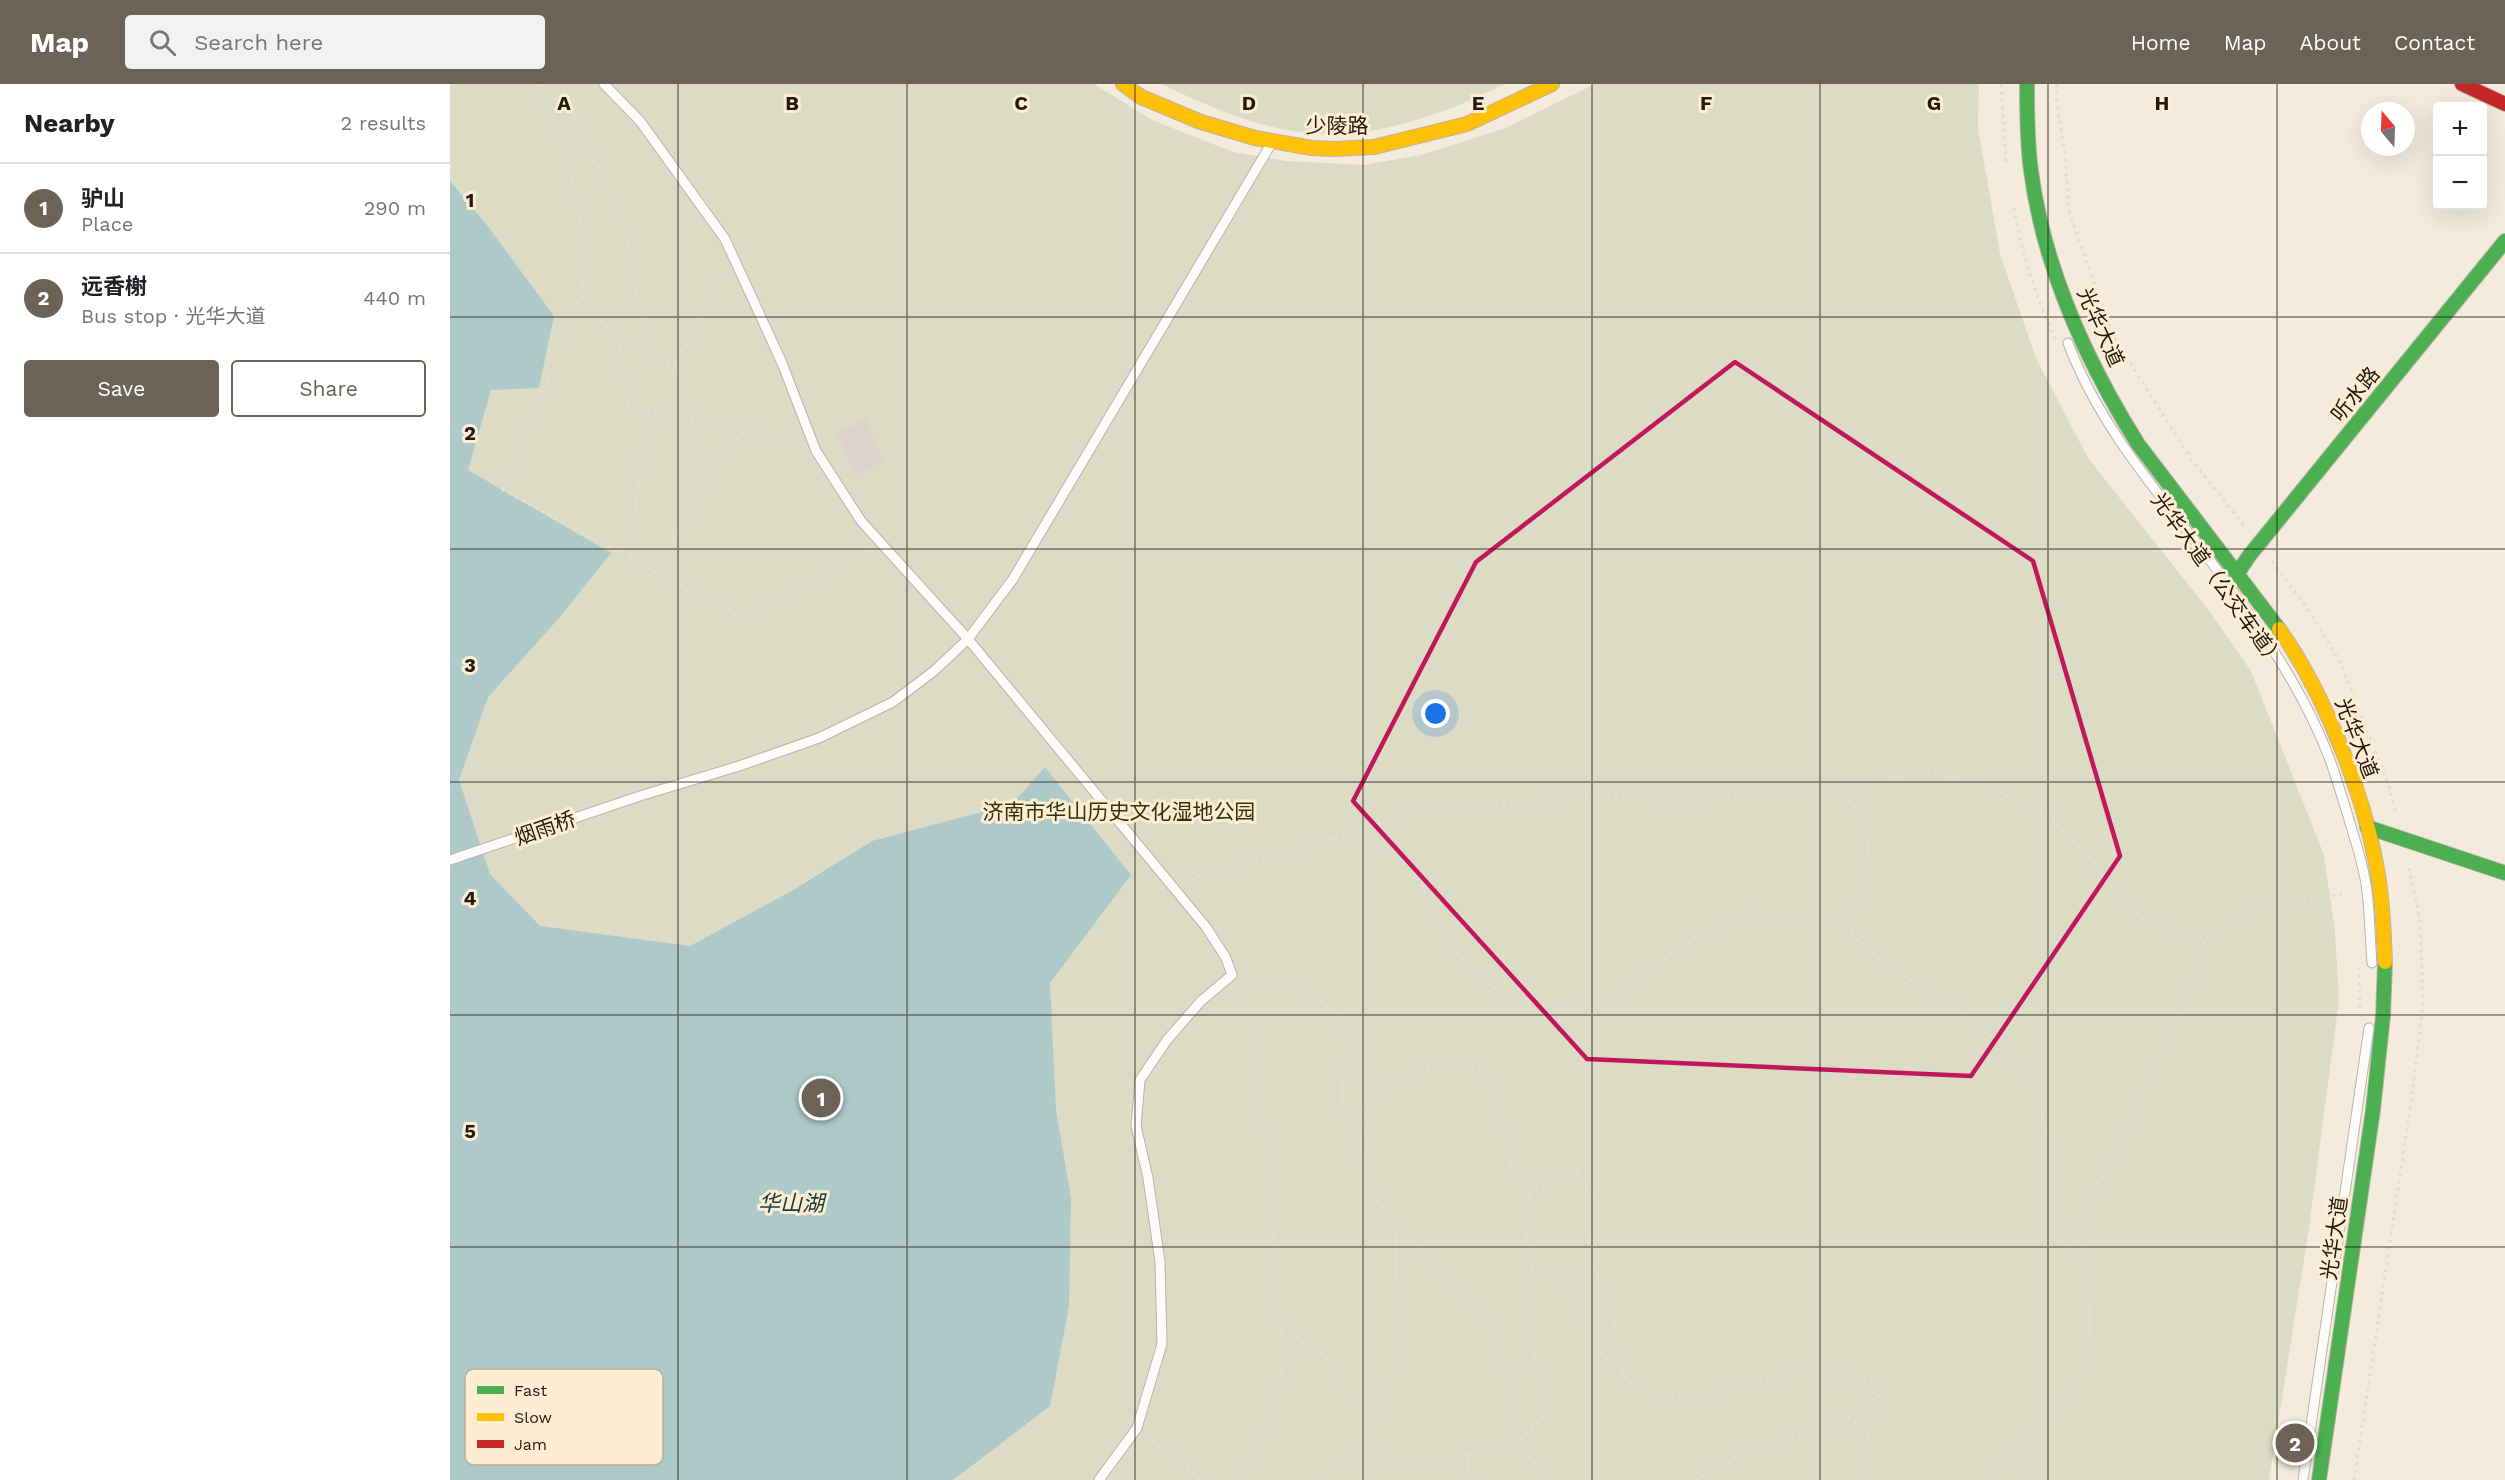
<!DOCTYPE html>
<html lang="en">
<head>
<meta charset="utf-8">
<style>
	body { margin:0; font-family:"Work Sans","Noto Sans SC",sans-serif; background:#f2f2f2; color:#202124 }
	.controls { position:absolute; right:18px; top:18px; display:grid; overflow:hidden; border-radius:6px; box-shadow:0 6px 24px #0002 }
	.controls button { width:54px; height:54px; display:grid; place-items:center; padding:0; border:0; border-bottom:2px solid #e0e0e0; background:#fff; color:#202124; font:30px sans-serif }
	.compass { position:absolute; left:1911px; top:18px; width:54px; height:54px; border-radius:50%; background:#fff; box-shadow:0 6px 24px #0002; rotate:341deg }
	.you { position:absolute; left:986px; top:630px; width:21px; height:21px; margin:-15px; border:4px solid #fff; border-radius:50%; background:#1a73e8; box-shadow:0 0 0 9px #1a73e833 }
	.badge { display:grid; place-items:center; width:39px; height:39px; border-radius:50%; background:#6c6356; color:#fff; font-size:20px; font-weight:700 }
	.pin { position:absolute; translate:-50% -50%; border:3px solid #fff; box-shadow:0 2px 6px #0006 }
	.list { margin:0; padding:0; list-style:none }
	h2 { display:flex; justify-content:space-between; align-items:center; height:78px; margin:0; padding:0 24px; font-size:26px }
	h2 small { font-size:20px; font-weight:400; color:#757577 }
	.list li { display:grid; grid-template-columns:39px 1fr auto; gap:18px; align-items:center; box-sizing:border-box; height:90px; padding:0 24px; border-top:2px solid #e0e0e0 }
	.list b { display:block; font-size:22px; white-space:nowrap }
	.list p { margin:0; font-size:20px; white-space:nowrap; color:#757577 }
	.list em { font-size:20px; font-style:normal; color:#757577 }
	.actions { display:flex; gap:12px; padding:18px 24px }
	.actions a { flex:1; padding:14px 0; border:2px solid #6c6356; border-radius:6px; text-align:center; font-size:21px; color:#6c6356 }
	.actions .main { background:#6c6356; color:#fff }
	.icon { flex:none; width:33px; height:33px; fill:none; stroke:currentColor; stroke-width:2; stroke-linecap:round; stroke-linejoin:round }
	.map { position:relative; flex:none; width:2055px; height:1396px; overflow:hidden }
	header { display:flex; align-items:center; gap:36px; box-sizing:border-box; height:84px; padding:0 30px; background:#6c6356; color:#fff }
	header strong { font-size:28px }
	nav { display:flex; gap:33px; margin-inline-start:auto; font-size:21px }
	.search { width:420px; height:54px; background:#f2f2f2; display:flex; align-items:center; gap:15px; box-sizing:border-box; padding:0 21px; border-radius:6px; color:#757577; font-size:22px }
	main { display:flex }
	aside { flex:1; background:#fff }
	.map>svg:first-child { display:block }
</style>
</head>
<body>
<header>
<strong>Map</strong>
<div class="search"><svg class="icon" aria-label="search" viewBox="0 0 24 24"><circle cx="10" cy="10" r="6"/><path d="M15 15l6 6"/></svg>Search here</div>
<nav><a>Home</a><a>Map</a><a>About</a><a>Contact</a></nav>
</header>
<main>
<aside>
<h2>Nearby<small>2 results</small></h2>
<ul class="list">
<li><span class="badge">1</span><div><b>驴山</b><p>Place</p></div><em>290 m</em></li>
<li><span class="badge">2</span><div><b>远香榭</b><p>Bus stop · 光华大道</p></div><em>440 m</em></li>
</ul>
<div class="actions"><a class="main">Save</a><a>Share</a></div>
</aside>
<div class="map">
<svg width="2055" height="1396" viewBox="0 0 2055 1396">
	<rect width="100%" height="100%" fill="#f4ebdd"/>
	<path fill="#dcdcc5" d="M0 0H644L702 36 783 68 836 77 914 81 971 71 1056 44 1145 0H1529L1528 43 1550 170 1586 274 1638 374 1760 528 1801 587 1874 771 1885 847 1889 916 1859 1144 1819 1396H0Z
		M711 0H1055C995 30 916 59 849 48 800 41 755 21 711 0Z"/>
	<path fill="#adcac9" d="M0 97 37 141 104 232 89 304 41 306 18 386 161 469 110 533 38 613 9 696 40 790 90 842 240 862 345 805 422 757 562 720 595 683 681 791 600 899 606 1026 621 1114 619 1222 600 1322 503 1396H0Z"/>
	<path fill="#dcd1cc" d="M415 335 434 377 405 391 387 351Z"/>
	<g fill="none" stroke-linecap="round" stroke-linejoin="round">
		<g stroke="#bbb3a8" stroke-width="11">
			<path id="lane" d="M154 0 190 37 275 155 332 279 366 367 411 437 518 555 756 843 776 874 782 891 751 917 717 956 690 996 686 1042 698 1094 710 1178 712 1260 687 1344 649 1396
				M1618 259C1648 339 1704 404 1756 471 1803 534 1852 601 1880 676 1887 695 1892 714 1898 732 1905 757 1914 781 1917 807 1920 831 1920 855 1922 879
				M0 776 190 712 289 682 369 654 443 618 484 587 518 555 563 495 821 60
				M1853 1396 1919 944"/>
		</g>
		<g stroke="#bbb3a8" stroke-width="16">
			<path id="fast" d="M1577 0C1577 29 1577 58 1581 87 1594 185 1636 277 1688 360L1829 545
				M1787 490 1799 472 2055 157
				M1917 743 2055 789
				M1869 1396 1923 1026 1933 932 1935 878"/>
		</g>
		<g stroke="#bbb3a8" stroke-width="16">
			<path id="slow" d="M673 0 691 13 751 38 805 54 862 64 885 65 924 63 1017 40 1102 0
				M1829 545C1875 610 1915 712 1928 791 1933 820 1934 849 1935 878"/>
		</g>
		<g stroke="#bbb3a8" stroke-width="16">
			<path id="jam" d="M2012 0 2055 20"/>
		</g>
		<path stroke="#e1deda" stroke-width="3" stroke-dasharray="3 4.5" stroke-linecap="butt" d="M87 0C119 65 139 140 132 212L53 406 293 535 421 465
			M110 0 175 143 197 270
			M1551 0 1556 79
			M1607 0 1606 14 1615 71 1619 127 1662 250 1741 375 1795 443
			M1564 124C1571 170 1587 215 1606 257
			M132 212 171 263 197 270 225 282 257 393 207 489
			M171 263 179 327 240 335 348 354
			M225 282 273 181
			M258 392 297 345
			M181 473 195 329
			M1822 477 1860 528 1890 578 1939 702 1946 730
			M1392 703 1418 749 1419 775 1400 848
			M884 754 930 766 963 782 988 837 1005 867 1027 892 1056 913 1086 921H1125L1166 912 1235 860 1273 841 1307 828 1390 842 1443 885 1511 928 1554 964 1580 998 1595 1037 1598 1057 1610 1087 1606 1113 1607 1150 1621 1175 1638 1186 1639 1195
			M736 801 759 785 813 774 869 759 942 735 1007 720 1069 719 1161 712 1227 717 1362 707 1413 700 1479 686 1532 700 1600 731 1649 786 1674 821 1708 842 1757 853 1791 832 1830 818 1859 816 1892 810
			M1909 883 1910 928
			M792 893 852 903 891 933 896 956 892 1009 895 1043 916 1092 946 1149V1194L951 1263 930 1332 912 1366 868 1396
			M786 903 799 939 812 1020 833 1267C831 1316 820 1357 788 1396
			M914 1084 909 1055 916 1027 943 996 984 982 1028 985 1036 993 1055 1050 1062 1085 1079 1109 1127 1089 1144 1109 1145 1134 1136 1165 1164 1235 1165 1261 1174 1292 1203 1311 1236 1312 1269 1308 1325 1293 1352 1290 1406 1293 1425 1298 1437 1307 1419 1350 1410 1396
			M946 1149 998 1187 1039 1234 1054 1278 1063 1325 1072 1356 1078 1371 1100 1396
			M1080 1182 1110 1196 1123 1199C1130 1237 1143 1265 1173 1291
			M1638 1186 1630 1139 1690 1012 1724 946 1757 853
			M1123 1199 1142 1182
			M831 1248 865 1264 881 1279 896 1312 930 1332
			M1397 1335 1419 1350
			M696 1351 753 1396
			M913 1366 948 1380 986 1379 1018 1370
			M1572 1368 1583 1394 1582 1396
			M1023 1396 1018 1389V1370L1072 1356 1091 1334 1096 1309 1085 1282 1083 1252 1085 1223 1077 1157 1079 1109
			M1245 1396 1300 1368 1397 1335 1435 1308
			M1539 1396 1561 1364 1627 1302 1640 1254 1639 1195
			M1904 1396 1962 1012 1973 920 1970 835 1958 780"/>
		<use href="#lane" stroke="#fdfcfa" stroke-width="9"/>
		<use href="#fast" stroke="#4caf50" stroke-width="14"/>
		<use href="#slow" stroke="#ffc107" stroke-width="14"/>
		<use href="#jam" stroke="#c62828" stroke-width="14"/>
	</g>
	<path fill="none" stroke="#c2185b" stroke-width="4.5" stroke-linejoin="round" d="M1285 278 1583 477 1670 772 1521 992 1137 975 903 717 1026 478Z"/>
	<path fill="none" stroke="#221a0e" stroke-width="1.5" stroke-opacity="0.55" d="M228 0V1396M457 0V1396M685 0V1396M913 0V1396M1142 0V1396M1370 0V1396M1598 0V1396M1827 0V1396M0 233H2055M0 465H2055M0 698H2055M0 931H2055M0 1163H2055"/>
	<g text-anchor="middle" dominant-baseline="central" stroke-width="6" stroke-linejoin="round" paint-order="stroke">
		<g font-size="21" fill="#221a0e" stroke="#feedd3">
			<text x="887" y="41">少陵路</text>
			<text transform="translate(1651 243) rotate(66)">光华大道</text>
			<text transform="translate(1905 310) rotate(-51)">听水路</text>
			<text transform="translate(1768 496) rotate(54)">光华大道（公交车道）</text>
			<text transform="translate(1907 654) rotate(69)">光华大道</text>
			<text transform="translate(95 744) rotate(-19)">烟雨桥</text>
			<text transform="translate(1884 1154) rotate(-82)">光华大道</text>
		</g>
		<g font-size="21" fill="#303509" stroke="#feedd3">
			<text x="669" y="727">济南市华山历史文化湿地公园</text>
		</g>
		<g font-size="22" font-style="italic" fill="#123e41" stroke="#feedd3">
			<text x="341" y="1119">华山湖</text>
		</g>
	</g>
	<rect x="15" y="1285" width="198" height="96" rx="9" fill="#feedd3" stroke="#bcae98" stroke-width="1.5"/>
	<rect x="27" y="1302" width="27" height="8" fill="#4caf50"/>
	<rect x="27" y="1329" width="27" height="8" fill="#ffc107"/>
	<rect x="27" y="1356" width="27" height="8" fill="#c62828"/>
	<g font-size="16" fill="#221a0e">
		<text x="64" y="1312">Fast</text>
		<text x="64" y="1339">Slow</text>
		<text x="64" y="1366">Jam</text>
	</g>
	<g font-size="20" text-anchor="middle" font-weight="bold" fill="#221a0e" stroke="#feedd3" stroke-width="6" stroke-linejoin="round" paint-order="stroke">
		<text x="114" y="26">A</text>
		<text x="342" y="26">B</text>
		<text x="571" y="26">C</text>
		<text x="799" y="26">D</text>
		<text x="1028" y="26">E</text>
		<text x="1256" y="26">F</text>
		<text x="1484" y="26">G</text>
		<text x="1712" y="26">H</text>
		<text x="20" y="123">1</text>
		<text x="20" y="356">2</text>
		<text x="20" y="588">3</text>
		<text x="20" y="821">4</text>
		<text x="20" y="1054">5</text>
	</g>
</svg>
<div class="controls">
<button>+</button>
<button>−</button>
</div>
<svg class="compass" viewBox="-18 -18 36 36"><path d="M0-13l5 13h-10z" fill="#e53935"/><path d="M0 13l5-13h-10z" fill="#757577"/></svg>
<div class="you"></div>
<div class="pin badge" style="left:371px;top:1014px">1</div>
<div class="pin badge" style="left:1845px;top:1359px">2</div>
</div>
</main>
</body>
</html>
